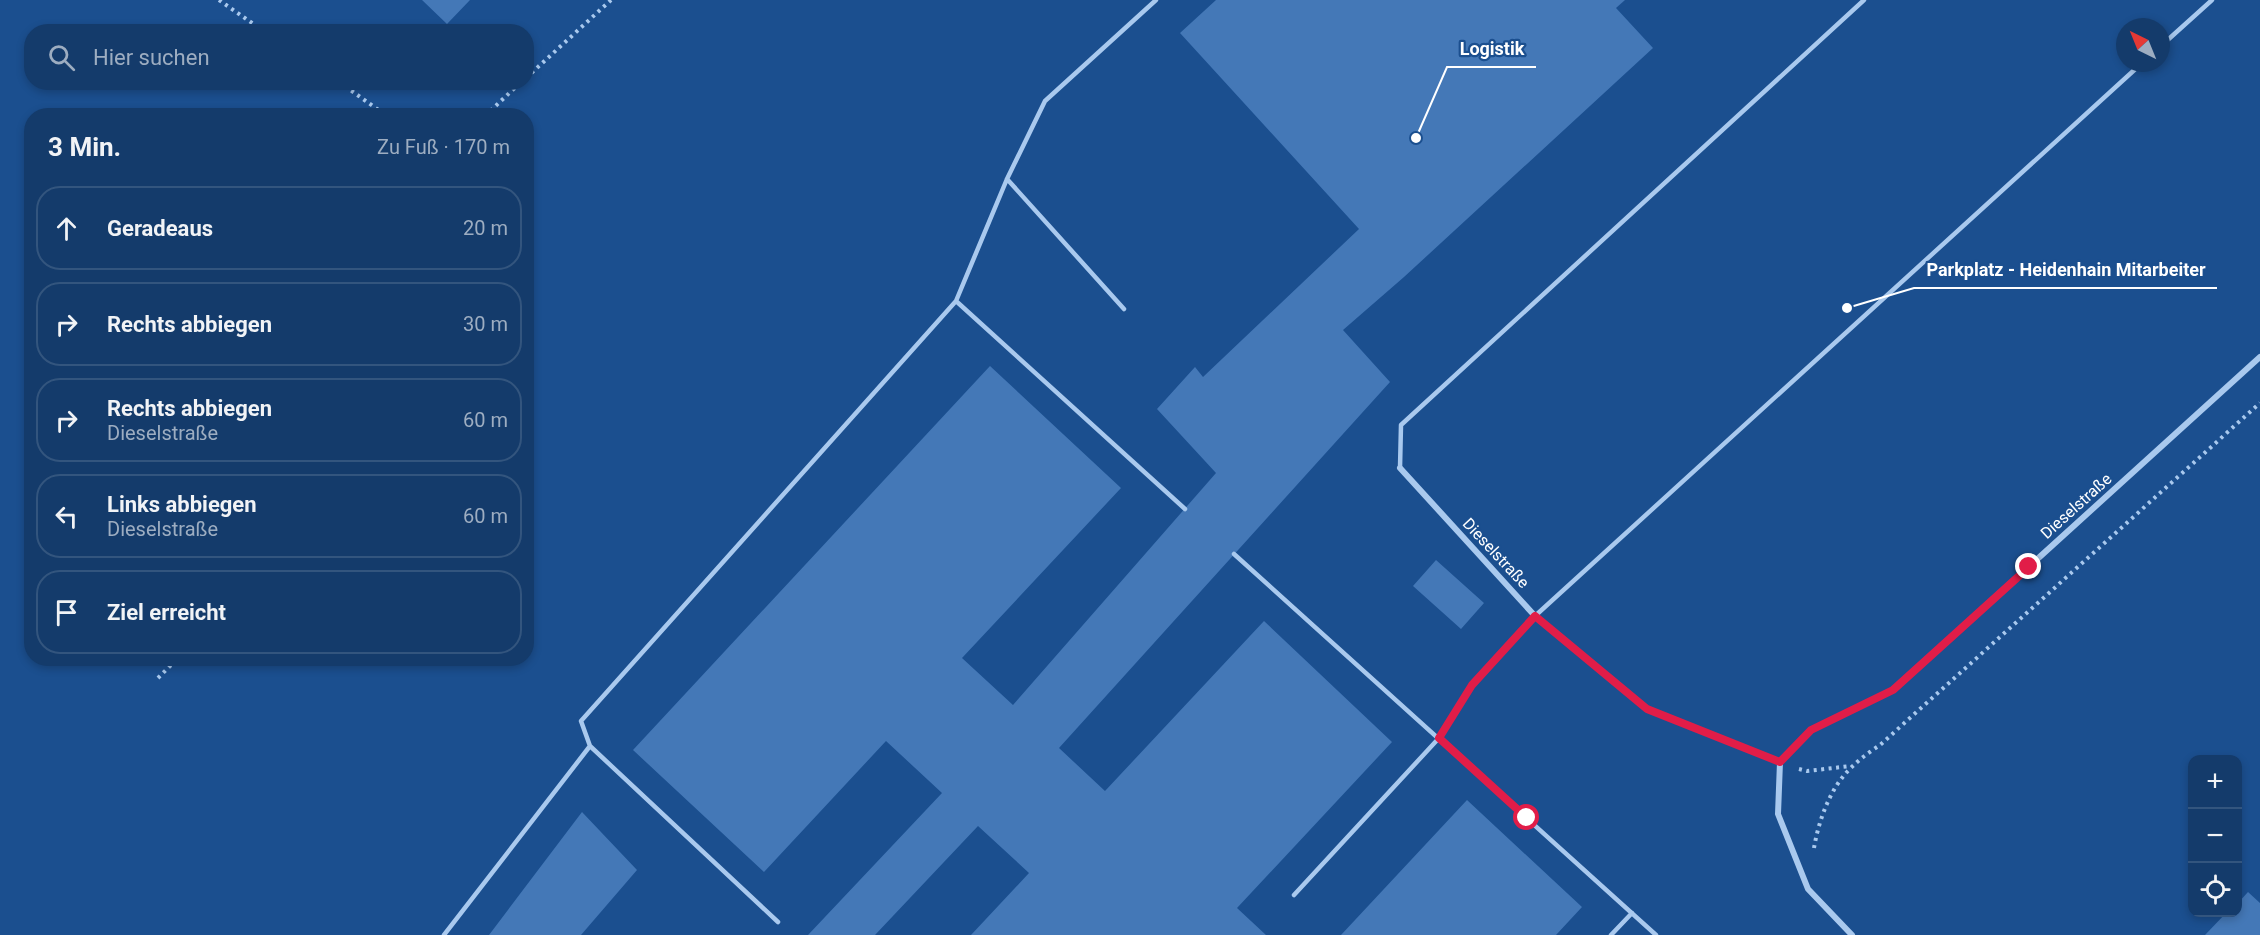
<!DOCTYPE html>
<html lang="de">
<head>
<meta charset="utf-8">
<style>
	body { margin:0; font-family:Roboto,sans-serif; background:#1d4271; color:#f1f3f6 }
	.controls { position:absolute; right:18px; bottom:18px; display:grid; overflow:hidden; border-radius:12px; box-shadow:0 3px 9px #0003 }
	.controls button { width:54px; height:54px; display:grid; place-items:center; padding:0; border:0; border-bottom:2px solid #33557e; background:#143b6b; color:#f1f3f6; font:30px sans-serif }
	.compass { position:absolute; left:2116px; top:18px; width:54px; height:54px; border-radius:50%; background:#143b6b; box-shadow:0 3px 9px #0003; rotate:317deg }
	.stop { position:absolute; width:18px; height:18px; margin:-14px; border:4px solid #e11d48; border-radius:50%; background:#fff }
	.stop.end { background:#e11d48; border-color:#fff; box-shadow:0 2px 6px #0008 }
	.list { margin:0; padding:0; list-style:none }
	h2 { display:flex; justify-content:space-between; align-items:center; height:78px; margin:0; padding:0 24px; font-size:26px }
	h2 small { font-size:20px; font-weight:400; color:#9dadc1 }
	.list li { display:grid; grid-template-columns:39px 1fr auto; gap:18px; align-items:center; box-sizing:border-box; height:84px; margin:0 12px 12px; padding:0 12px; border:2px solid #33557e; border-radius:24px }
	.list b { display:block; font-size:22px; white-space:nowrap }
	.list p { margin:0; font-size:20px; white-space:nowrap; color:#9dadc1 }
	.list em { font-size:20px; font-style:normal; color:#9dadc1 }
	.icon { flex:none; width:33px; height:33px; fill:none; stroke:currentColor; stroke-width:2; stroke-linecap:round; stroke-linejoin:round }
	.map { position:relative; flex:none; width:2260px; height:935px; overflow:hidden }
	.search { position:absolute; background:#143b6b; box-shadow:0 3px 9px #0003; left:24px; top:24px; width:510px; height:66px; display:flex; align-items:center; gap:15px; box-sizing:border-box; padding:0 21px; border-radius:24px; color:#9dadc1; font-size:22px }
	.panel { position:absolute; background:#143b6b; box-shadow:0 3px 9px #0003; left:24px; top:108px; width:510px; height:558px; border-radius:24px }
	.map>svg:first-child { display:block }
</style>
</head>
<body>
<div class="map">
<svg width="2260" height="935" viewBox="0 0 2260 935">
	<rect width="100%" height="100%" fill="#1b4f8f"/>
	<path fill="#4478b7" d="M422 0H470L447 24Z
		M1216 0H1625L1616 8 1653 48 1404 277 1343 330 1390 382 1059 748 1105 791 1264 621 1392 742 1237 908 1266 935H971L1029 873 978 826 875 935H808L942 793 886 741 764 872 633 750 990 366 1121 488 962 658 1013 705 1216 473 1157 409 1195 367 1203 377 1359 229 1180 33Z
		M1436 560 1484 603 1461 629 1413 586Z
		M1467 800 1582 907 1556 935H1341Z
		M582 812 637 870 581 935H489Z
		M2248 892 2260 903V935H2205L2227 912H2238V903Z"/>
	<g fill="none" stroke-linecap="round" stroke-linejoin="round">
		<path stroke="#a9c9ee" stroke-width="4" stroke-dasharray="3 4.5" stroke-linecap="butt" d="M219 0 265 32
			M526 78 611 0
			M339 82 387 116
			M485 116 521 82
			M158 678 178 658
			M1799 769 1807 771 1851 766
			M1814 848C1819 819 1831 785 1854 765 1861 758 1871 751 1880 745L2260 403"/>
		<path stroke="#a9c9ee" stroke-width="4.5" d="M2161 46 2212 0
			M1007 179 1124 309
			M956 301 1185 509
			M1400 468 1401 425 1864 0
			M1234 554 1656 935
			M1294 895 1439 738 1472 685 1535 616 2142 63
			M778 922 590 746 581 721 956 301 1007 179 1045 101 1156 0
			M444 935 590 746
			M1611 935 1632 913"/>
		<path stroke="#a9c9ee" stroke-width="6" d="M1400 468 1535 616 1647 709 1780 762
			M1780 762 1811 730 1893 690 2260 357
			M1780 762 1778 814 1808 889 1852 935"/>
	</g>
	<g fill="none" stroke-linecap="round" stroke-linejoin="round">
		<path stroke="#e11d48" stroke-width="8" d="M1527 818 1439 738 1472 685 1535 616 1647 709 1780 762 1811 730 1893 690 2029 567"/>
	</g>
	<g text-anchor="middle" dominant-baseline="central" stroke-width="4.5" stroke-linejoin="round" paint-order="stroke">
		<g font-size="16" fill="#fff" stroke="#1b4f8f">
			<text transform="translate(2076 506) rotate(-42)">Dieselstraße</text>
			<text transform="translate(1496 553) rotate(47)">Dieselstraße</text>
		</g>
	</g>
	<path fill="none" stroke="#fff" stroke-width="2" d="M1416 138L1447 67H1536M1847 308L1914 288H2217"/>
	<g fill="#fff" stroke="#1b4f8f" stroke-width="2">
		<circle cx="1416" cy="138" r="6"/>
		<circle cx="1847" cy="308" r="6"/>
	</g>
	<g font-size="18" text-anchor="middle" font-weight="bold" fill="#fff" stroke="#1b4f8f" stroke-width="4.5" stroke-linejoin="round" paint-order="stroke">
		<text x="1492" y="55">Logistik</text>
		<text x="2066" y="276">Parkplatz - Heidenhain Mitarbeiter</text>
	</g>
</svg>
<div class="controls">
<button>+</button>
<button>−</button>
<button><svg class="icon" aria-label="locate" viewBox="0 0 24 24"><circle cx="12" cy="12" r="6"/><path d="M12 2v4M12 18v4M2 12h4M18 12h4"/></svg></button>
</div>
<svg class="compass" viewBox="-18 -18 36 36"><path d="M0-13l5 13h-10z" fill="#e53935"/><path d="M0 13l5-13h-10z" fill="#9dadc1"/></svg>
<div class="stop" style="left:1527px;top:818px"></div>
<div class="stop end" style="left:2029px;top:567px"></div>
<div class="search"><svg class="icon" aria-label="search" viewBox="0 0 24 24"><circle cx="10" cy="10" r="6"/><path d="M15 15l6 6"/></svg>Hier suchen</div>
<section class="panel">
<h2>3 Min.<small>Zu Fuß · 170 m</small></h2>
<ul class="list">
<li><svg class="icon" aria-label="ahead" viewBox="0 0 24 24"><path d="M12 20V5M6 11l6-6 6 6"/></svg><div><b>Geradeaus</b></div><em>20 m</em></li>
<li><svg class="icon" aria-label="right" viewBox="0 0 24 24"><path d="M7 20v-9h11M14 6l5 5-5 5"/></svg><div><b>Rechts abbiegen</b></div><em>30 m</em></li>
<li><svg class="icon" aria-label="right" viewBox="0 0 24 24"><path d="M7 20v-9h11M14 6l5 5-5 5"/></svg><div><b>Rechts abbiegen</b><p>Dieselstraße</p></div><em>60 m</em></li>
<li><svg class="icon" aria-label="left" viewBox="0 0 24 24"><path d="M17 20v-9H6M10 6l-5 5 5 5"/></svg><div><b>Links abbiegen</b><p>Dieselstraße</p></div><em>60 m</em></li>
<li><svg class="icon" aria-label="arrive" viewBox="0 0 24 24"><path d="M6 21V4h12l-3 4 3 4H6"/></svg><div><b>Ziel erreicht</b></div></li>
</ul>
</section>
</div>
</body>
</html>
